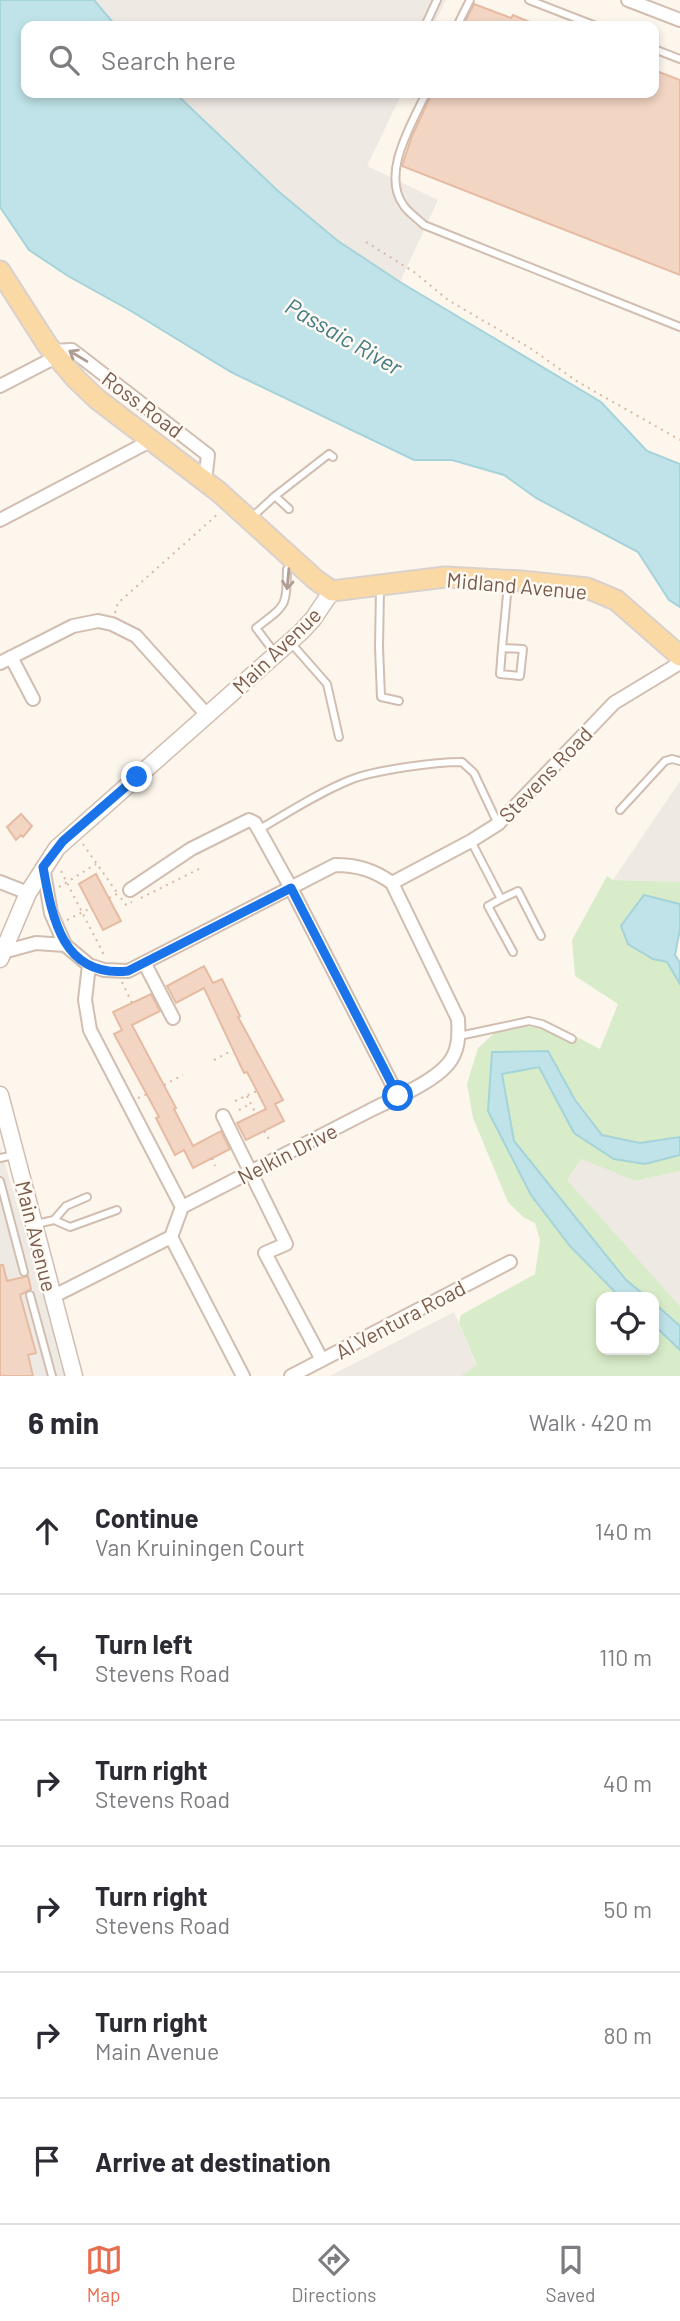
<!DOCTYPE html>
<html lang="en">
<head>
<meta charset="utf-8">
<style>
	body { margin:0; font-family:Barlow,sans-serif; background:#f2f2f3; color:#2b2b33 }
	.controls { position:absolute; right:21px; bottom:21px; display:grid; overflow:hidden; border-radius:14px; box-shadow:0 4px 10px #0003 }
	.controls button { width:63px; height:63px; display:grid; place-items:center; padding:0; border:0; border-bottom:2px solid #e1e1e2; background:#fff; color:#2b2b33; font:35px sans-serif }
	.stop { position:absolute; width:21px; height:21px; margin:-16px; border:5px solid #1a73e8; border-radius:50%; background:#fff }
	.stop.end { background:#1a73e8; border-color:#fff; box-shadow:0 2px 7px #0008 }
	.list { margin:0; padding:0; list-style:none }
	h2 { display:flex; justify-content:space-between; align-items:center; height:91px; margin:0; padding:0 28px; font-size:30px }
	h2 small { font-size:23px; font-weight:400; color:#7c7c81 }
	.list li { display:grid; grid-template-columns:46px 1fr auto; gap:21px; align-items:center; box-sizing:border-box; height:126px; padding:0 28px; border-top:2px solid #e1e1e2 }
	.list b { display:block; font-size:26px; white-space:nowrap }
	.list p { margin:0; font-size:23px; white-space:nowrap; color:#7c7c81 }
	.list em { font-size:23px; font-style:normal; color:#7c7c81 }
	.icon { flex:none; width:38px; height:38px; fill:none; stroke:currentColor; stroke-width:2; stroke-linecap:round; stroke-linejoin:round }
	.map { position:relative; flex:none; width:680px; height:1376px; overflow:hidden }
	.search { position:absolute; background:#fff; box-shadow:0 4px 10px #0003; left:21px; right:21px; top:21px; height:77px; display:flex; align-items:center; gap:18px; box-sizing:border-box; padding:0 24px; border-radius:14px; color:#7c7c81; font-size:26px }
	.sheet { height:847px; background:#fff }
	nav { display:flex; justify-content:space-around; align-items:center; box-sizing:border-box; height:98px; border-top:2px solid #e1e1e2; background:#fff; font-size:19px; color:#7c7c81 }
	nav a { display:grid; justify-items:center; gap:4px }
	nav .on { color:#e76f51 }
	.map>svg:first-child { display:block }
</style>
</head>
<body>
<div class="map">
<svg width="680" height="1376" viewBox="0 0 680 1376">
	<rect width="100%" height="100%" fill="#fdf6ec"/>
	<path fill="#efe9e4" d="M94 0H446L433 26H116Z
		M175 93H402L367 166 438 200 400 282 338 241 278 191Z
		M680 781V882L613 880Z
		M0 1147 67 1376H0Z
		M581 1159 635 1181 680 1171V1306L566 1180Z
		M454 1312 477 1366 461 1376H330Z"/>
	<path fill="#d8ecc9" d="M607 876 613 880 680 882V904L644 895 628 944 653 959 667 962 680 984V1137L640 1143 602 1135 575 1100 548 1051 493 1052 488 1111 531 1195 570 1246 620 1297H601V1350H654V1325L680 1350V1376H461L477 1365 459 1323 461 1315 535 1274 540 1240 535 1223 523 1217 508 1202 473 1118 467 1084 478 1048 499 1029 554 1025 600 1049 618 1004 575 976 572 940Z
		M539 1067 574 1133 645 1164 680 1155V1171L635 1181 581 1159 567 1180 680 1306V1326L654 1303V1297H647L626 1280 514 1141 502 1074Z"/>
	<path fill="#bfe3e8" stroke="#a5d3da" stroke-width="2" d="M0 0H94L116 26H26V93H175L278 191 338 241 400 282 601 402 647 451 680 464V607L669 600 638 552 536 498 504 475 452 460H414L231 372 131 311 68 276 29 250 0 207Z
		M644 895 680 904V929L675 955 680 963V984L667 962 653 959 628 944 621 926Z
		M548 1051 575 1100 602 1135 640 1143 680 1137V1155L645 1164 614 1159 574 1133 539 1067 502 1074 514 1141 626 1280 647 1297H620L570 1246 531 1195 488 1111 492 1052Z
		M654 1303 680 1326V1350L654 1325Z"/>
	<path fill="#f3d5c3" stroke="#e6bba3" stroke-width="2" d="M474 4 511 18 513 15 539 26H463Z
		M654 70 680 80V275L402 166 412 136 432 93H654Z
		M21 814 32 826 23 837 21 835 16 840 7 827Z
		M96 874 121 921 103 930 79 884Z
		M204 966 213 983 222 979 240 1016 238 1017 283 1100 275 1104 284 1121 246 1140 237 1123 266 1109 257 1091 247 1072 244 1073 204 988 176 1003 167 986Z
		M151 994 160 1011 132 1025 176 1108 174 1109 193 1146 221 1131 230 1149 193 1168 184 1150 175 1155 156 1118 159 1117 114 1034 122 1030 113 1012Z
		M0 1265H3L7 1281 28 1276 31 1289 20 1295 36 1353 28 1355 33 1376H0Z"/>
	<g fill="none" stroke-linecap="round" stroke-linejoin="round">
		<g stroke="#d1beb0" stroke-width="10">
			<path id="service" d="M529 0 596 26
				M425 26 437 0
				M457 26 470 0
				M654 49 680 59
				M426 93C412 124 380 174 404 206 409 213 418 219 424 225L680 327
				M275 496 289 509
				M251 518 275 496 329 454 333 457
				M380 589 379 647 381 697 399 701
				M291 643 327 684 339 737
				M502 648 523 649 520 676 500 674Z
				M502 648 508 584
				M275 653 256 628C287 604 286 608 287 569L292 564
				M620 810 665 761 672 759 680 761
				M260 829C289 812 318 793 350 780 374 770 435 762 462 762L474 773 498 824
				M471 841 501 899 488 906 513 952
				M501 899 518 891 541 936
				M459 1036 529 1021 542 1024 572 1039
				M0 1158 14 1155
				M0 1181 24 1272
				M54 1220 66 1206 87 1197
				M36 1224 54 1220 70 1227 117 1210
				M30 1295 52 1376"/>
		</g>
		<g stroke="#d1beb0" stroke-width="16">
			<path id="minor" d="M628 0 680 20
				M52 351 72 350 208 455 205 481
				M0 386 56 357
				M0 520 152 440
				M11 657 33 699
				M0 663 73 626 98 621 112 624 136 636 207 715
				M43 867 51 913 65 945
				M0 882 28 893
				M130 890 191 849 249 820 255 823 291 888 398 1096
				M3 952 36 943 65 945 89 965 104 970 128 971 335 865C357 865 374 870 392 883L471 841 498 824 614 703 680 663
				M145 964 173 1018
				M89 965 85 1000 90 1030 182 1207
				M223 1116 286 1244 265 1253 322 1360
				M182 1207C244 1175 307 1143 369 1111 392 1099 431 1084 448 1064 459 1051 459 1036 458 1019L392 883
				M171 1237 243 1376
				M52 1297 171 1237 182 1207
				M291 1376 510 1262"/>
		</g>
		<g stroke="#d1beb0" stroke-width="19">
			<path id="tertiary" d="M0 959 28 893 57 848 301 632 313 619 332 591
				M0 1095 74 1376"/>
		</g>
		<g stroke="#dad1cd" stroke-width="23">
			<path id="primary" d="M0 271 48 346 76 379 97 399 219 492 316 580 332 591 445 577 521 581 587 588 616 600 680 656"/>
		</g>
		<path stroke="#d9b8a5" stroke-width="2" stroke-dasharray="2 5" stroke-linecap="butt" d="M366 242 414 272 448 300 530 348 578 382 680 440
			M115 613 118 603 219 513
			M83 844 118 894
			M61 871 105 957
			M59 887 96 864
			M109 898 117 894
			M121 898 126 905 132 902
			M141 898 201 868
			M67 920 91 908
			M122 982 132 1003
			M214 1060 233 1050
			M164 1085 183 1075
			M247 1096 256 1114
			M138 1098 147 1094
			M235 1101 257 1091
			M239 1110 250 1104
			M264 1131 269 1139
			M212 1158 215 1166"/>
		<use href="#service" stroke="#fff" stroke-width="6"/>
		<use href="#minor" stroke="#fff" stroke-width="12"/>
		<use href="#tertiary" stroke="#fff" stroke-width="16"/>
		<use href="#primary" stroke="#fbd9a5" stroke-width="19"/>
	</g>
	<defs><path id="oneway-shaft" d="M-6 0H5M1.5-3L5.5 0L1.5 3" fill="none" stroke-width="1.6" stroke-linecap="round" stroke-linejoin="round" transform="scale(1.75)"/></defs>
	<g stroke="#af9d94">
		<use href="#oneway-shaft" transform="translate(78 356) rotate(-149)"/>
		<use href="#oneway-shaft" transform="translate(288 579) rotate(95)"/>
	</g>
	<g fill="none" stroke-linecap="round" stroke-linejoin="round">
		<path stroke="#1a73e8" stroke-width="9" d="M137 777 63 841 43 867C52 917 62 978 128 971L291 888 398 1096"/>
	</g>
	<g text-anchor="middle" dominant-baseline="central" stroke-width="5" stroke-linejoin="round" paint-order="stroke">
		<g font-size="21" fill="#7a5c4d" stroke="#fffaf3">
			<text transform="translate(143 404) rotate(37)">Ross Road</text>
			<text transform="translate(517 585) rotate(5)">Midland Avenue</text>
			<text transform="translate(276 650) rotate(-44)">Main Avenue</text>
			<text transform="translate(545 774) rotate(-46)">Stevens Road</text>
			<text transform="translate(287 1153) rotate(-27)">Nelkin Drive</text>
			<text transform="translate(37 1236) rotate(76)">Main Avenue</text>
			<text transform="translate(400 1319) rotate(-28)">Al Ventura Road</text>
		</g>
		<g font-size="23" font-style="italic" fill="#437c86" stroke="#fffaf3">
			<text transform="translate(344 336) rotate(30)">Passaic River</text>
		</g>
	</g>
</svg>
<div class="controls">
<button><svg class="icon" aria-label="locate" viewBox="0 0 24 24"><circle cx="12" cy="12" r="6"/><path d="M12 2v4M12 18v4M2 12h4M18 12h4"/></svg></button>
</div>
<div class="stop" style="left:398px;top:1096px"></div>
<div class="stop end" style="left:137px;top:777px"></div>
<div class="search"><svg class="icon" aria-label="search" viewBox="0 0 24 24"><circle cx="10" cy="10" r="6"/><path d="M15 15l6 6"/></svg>Search here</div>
</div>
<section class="sheet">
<h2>6 min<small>Walk · 420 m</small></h2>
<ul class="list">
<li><svg class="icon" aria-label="ahead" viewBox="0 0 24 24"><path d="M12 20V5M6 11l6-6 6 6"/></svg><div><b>Continue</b><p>Van Kruiningen Court</p></div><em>140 m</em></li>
<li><svg class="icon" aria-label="left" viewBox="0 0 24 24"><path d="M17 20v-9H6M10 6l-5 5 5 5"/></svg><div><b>Turn left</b><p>Stevens Road</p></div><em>110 m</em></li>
<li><svg class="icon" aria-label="right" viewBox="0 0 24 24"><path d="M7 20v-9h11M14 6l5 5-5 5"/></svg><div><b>Turn right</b><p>Stevens Road</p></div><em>40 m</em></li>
<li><svg class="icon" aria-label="right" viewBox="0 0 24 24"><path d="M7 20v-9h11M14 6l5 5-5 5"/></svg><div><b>Turn right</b><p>Stevens Road</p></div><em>50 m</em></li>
<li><svg class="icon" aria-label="right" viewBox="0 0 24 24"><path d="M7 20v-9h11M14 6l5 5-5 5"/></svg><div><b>Turn right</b><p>Main Avenue</p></div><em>80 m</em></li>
<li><svg class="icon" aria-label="arrive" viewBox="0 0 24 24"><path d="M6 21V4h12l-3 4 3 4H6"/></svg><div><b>Arrive at destination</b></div></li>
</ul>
</section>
<nav>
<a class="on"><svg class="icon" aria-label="map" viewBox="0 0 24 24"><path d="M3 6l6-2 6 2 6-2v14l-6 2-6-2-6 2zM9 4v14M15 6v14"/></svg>Map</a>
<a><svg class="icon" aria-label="directions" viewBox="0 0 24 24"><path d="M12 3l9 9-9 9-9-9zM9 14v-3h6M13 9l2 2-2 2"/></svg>Directions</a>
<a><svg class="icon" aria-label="saved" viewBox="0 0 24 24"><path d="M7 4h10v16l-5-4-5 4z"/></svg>Saved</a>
</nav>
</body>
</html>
